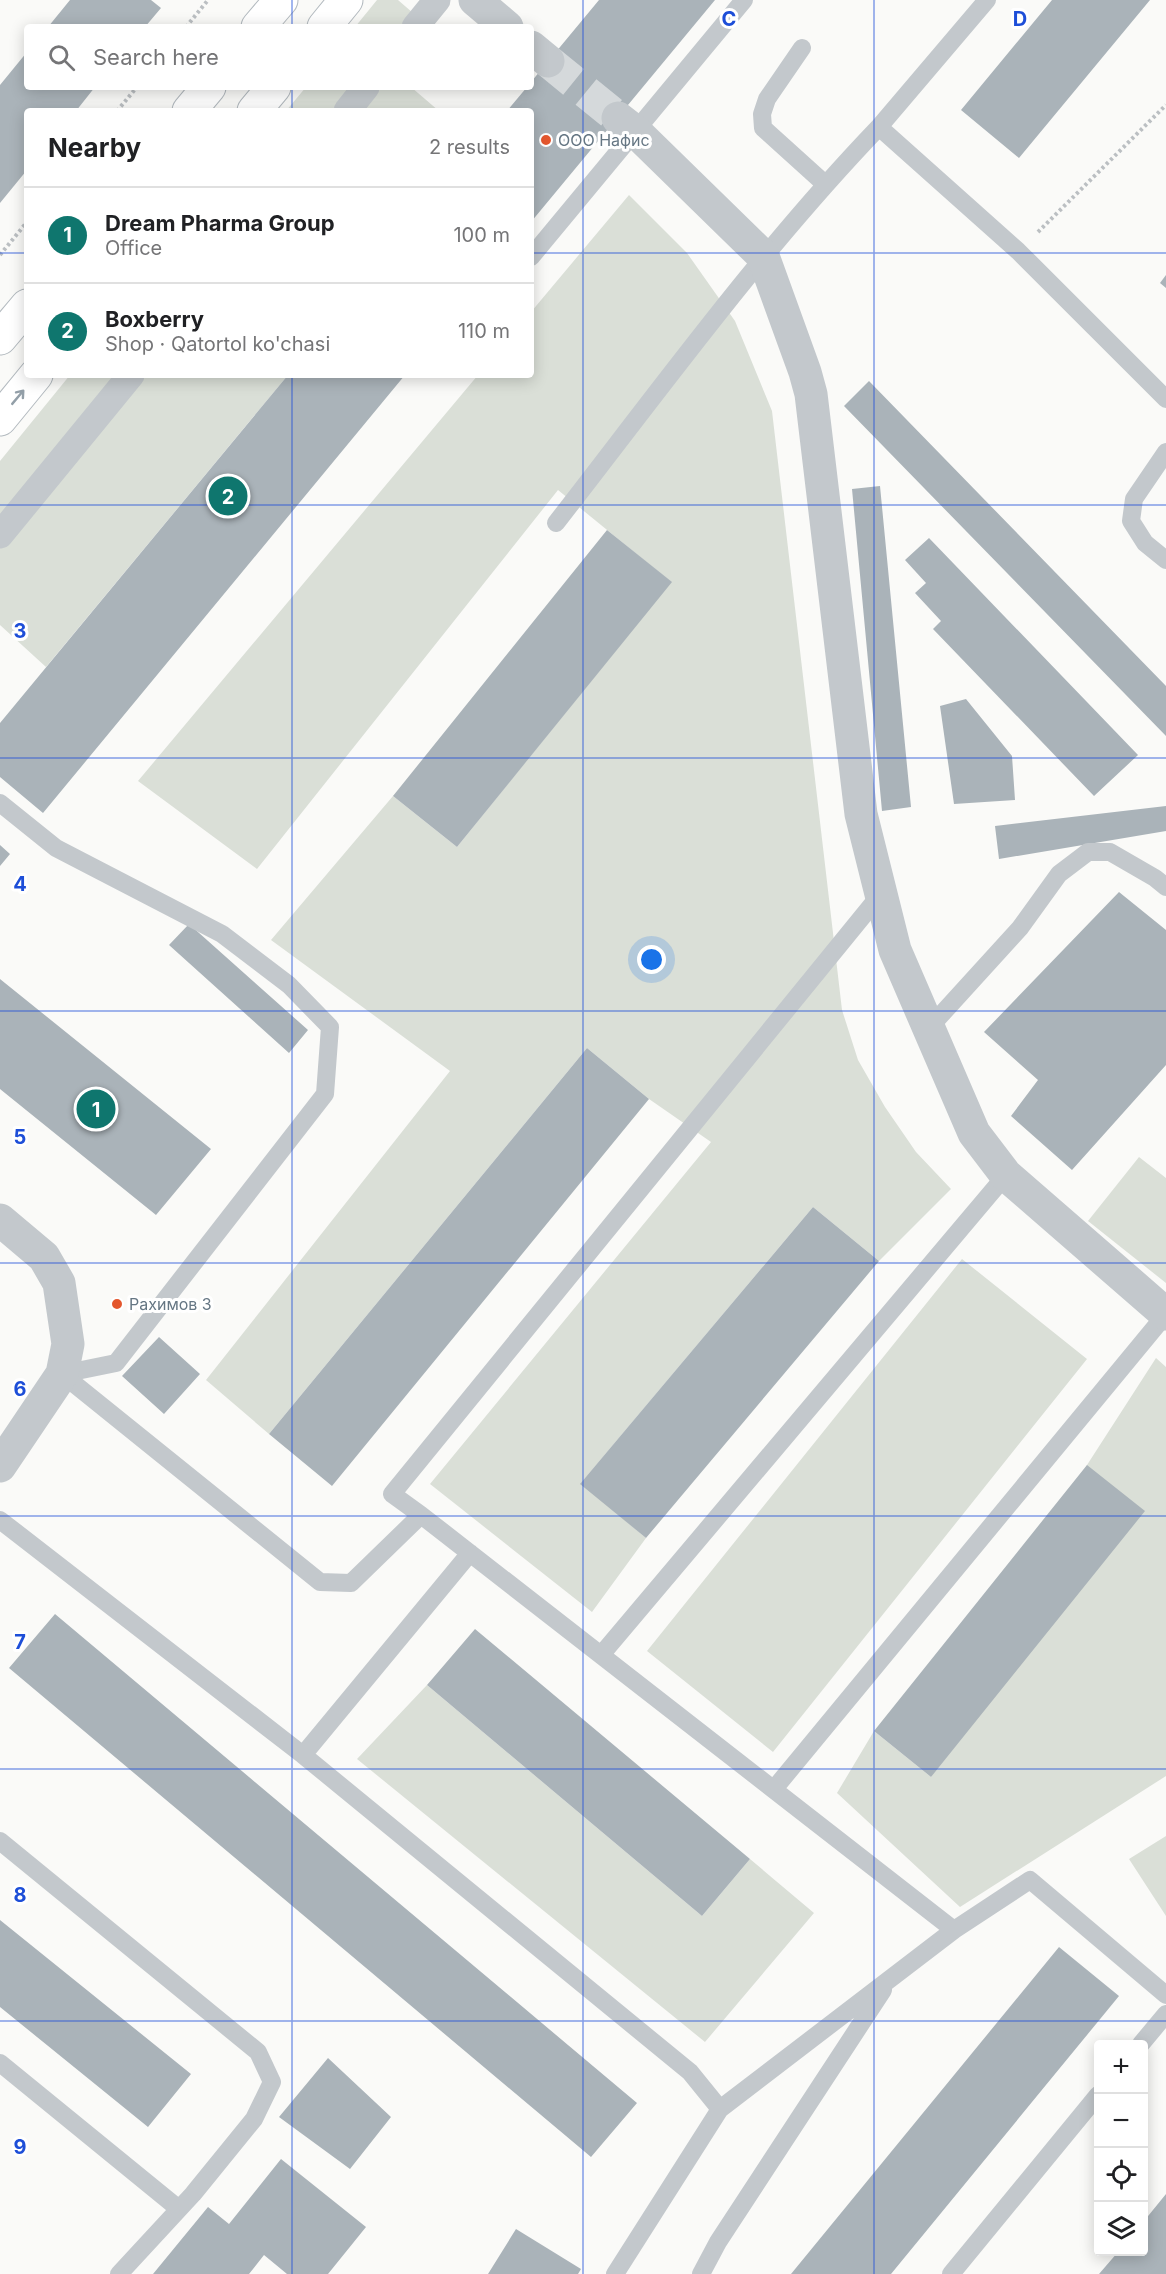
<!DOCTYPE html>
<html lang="en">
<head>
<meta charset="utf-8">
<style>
	body { margin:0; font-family:Inter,sans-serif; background:#f6f6f6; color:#202124 }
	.controls { position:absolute; right:18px; bottom:18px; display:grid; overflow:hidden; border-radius:6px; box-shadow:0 3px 15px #0003 }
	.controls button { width:54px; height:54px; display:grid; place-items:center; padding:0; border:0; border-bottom:2px solid #e0e0e0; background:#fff; color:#202124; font:30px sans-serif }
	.you { position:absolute; left:652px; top:960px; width:21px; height:21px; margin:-15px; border:4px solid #fff; border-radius:50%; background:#1a73e8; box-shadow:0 0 0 9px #1a73e833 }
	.badge { display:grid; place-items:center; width:39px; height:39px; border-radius:50%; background:#0f766e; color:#fff; font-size:20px; font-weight:700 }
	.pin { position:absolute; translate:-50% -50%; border:3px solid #fff; box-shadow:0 2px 6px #0006 }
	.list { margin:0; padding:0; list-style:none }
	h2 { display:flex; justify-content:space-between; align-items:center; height:78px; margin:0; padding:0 24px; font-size:26px }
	h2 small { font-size:20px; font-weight:400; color:#757577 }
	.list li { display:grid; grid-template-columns:39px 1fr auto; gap:18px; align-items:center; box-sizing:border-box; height:96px; padding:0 24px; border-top:2px solid #e0e0e0 }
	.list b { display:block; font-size:22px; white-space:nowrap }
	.list p { margin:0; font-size:20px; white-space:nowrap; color:#757577 }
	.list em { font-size:20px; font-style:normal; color:#757577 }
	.icon { flex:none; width:33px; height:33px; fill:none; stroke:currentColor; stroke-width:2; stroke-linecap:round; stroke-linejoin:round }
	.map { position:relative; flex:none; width:1166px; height:2274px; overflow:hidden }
	.search { position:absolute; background:#fff; box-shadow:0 3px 15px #0003; left:24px; top:24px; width:510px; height:66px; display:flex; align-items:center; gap:15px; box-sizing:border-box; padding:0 21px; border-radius:6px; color:#757577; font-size:22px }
	.panel { position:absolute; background:#fff; box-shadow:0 3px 15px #0003; left:24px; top:108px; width:510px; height:270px; border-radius:6px }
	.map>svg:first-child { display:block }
</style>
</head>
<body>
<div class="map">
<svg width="1166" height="2274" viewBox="0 0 1166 2274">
	<rect width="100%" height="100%" fill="#fafaf8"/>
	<path fill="#dadfd7" d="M377 0H398L413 13 403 27H355Z
		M306 87H411L439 111H286Z
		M629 195 687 253 735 321 772 411 842 1010 858 1060 885 1107 916 1152 951 1189 879 1261 813 1207 581 1483 646 1538 592 1612 430 1484 711 1142 649 1099 587 1048 269 1434 206 1380 450 1071 271 940 393 796 457 847 671 582 558 490 257 869 138 781 478 375H531V312Z
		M70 375H288L46 667 0 625V461Z
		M1139 1157 1166 1178V1283L1088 1221Z
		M962 1259 1087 1359 773 1752 647 1651Z
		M1156 1358 1166 1367V1776L960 1907 837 1793 874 1731 931 1777 1087 1465Z
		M427 1685 702 1916 750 1859 814 1913 705 2042 357 1759Z
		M1166 1836V1916L1129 1859Z"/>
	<path fill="#aab3b9" d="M70 0H151L161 8 145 27H48Z
		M599 0H715L531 222V111H507L527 87H531V82Z
		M1052 0H1150L1019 158 961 110Z
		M27 52V87H95L76 111H27V170L0 203V85Z
		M1166 275V288L1160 283Z
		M288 375H405L43 813 0 777V723Z
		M869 381 1166 686V736L844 406Z
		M880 486 911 807 882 811 852 489Z
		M607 530 672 582 457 847 393 796Z
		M929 538 1138 755 1094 796 933 629 941 621 915 593 926 583 905 560Z
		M966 699 1012 756 1015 800 954 804 940 706Z
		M1166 806V831L999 859 995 826Z
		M0 845 10 854 0 866Z
		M1119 892 1166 930V1065L1072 1170 1011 1116 1038 1080 984 1032Z
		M189 924 308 1030 289 1053 169 945Z
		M0 979 211 1149 156 1215 0 1089Z
		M587 1048 649 1099 332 1486 269 1434Z
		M813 1207 879 1261 646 1538 580 1484Z
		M159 1337 200 1374 164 1414 122 1376Z
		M1087 1465 1145 1511 931 1777 874 1731Z
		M55 1614 637 2103 591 2157 9 1668Z
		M475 1629 750 1859 702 1916 427 1685Z
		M0 1920 191 2074 148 2127 0 2007Z
		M1059 1947 1119 1996 891 2274H791Z
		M328 2058 391 2117 350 2169 279 2117Z
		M281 2159 366 2227 328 2274H287L264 2255 249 2274H153L208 2207 229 2224Z
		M1166 2194V2274H1099L1118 2252H1144V2221Z
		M516 2229 581 2269 578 2274H488Z"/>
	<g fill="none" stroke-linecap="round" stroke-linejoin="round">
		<path stroke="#d5d9db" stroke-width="33" stroke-dasharray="33 16" stroke-linecap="butt" d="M548 61 618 118"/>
		<g stroke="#b3babf" stroke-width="35">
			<path id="secondary" d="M258 27 281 0
				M324 27 346 0
				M189 111 209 87
				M254 111 274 87
				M0 338 27 306
				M0 419 36 375"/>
		</g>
		<path stroke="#bbbfc2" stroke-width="4" stroke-dasharray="3 3" stroke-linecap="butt" d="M186 27 208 0
			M117 111 137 87
			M1038 232 1166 105
			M0 255 27 222"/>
		<path stroke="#c3c8cc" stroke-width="18" d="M802 48 767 99 762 114 763 128 825 184
			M879 127 987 0
			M531 257 744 0
			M1166 452 1134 499 1131 521 1145 543 1166 560
			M556 523C661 388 761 250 879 127L1018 251 1166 399
			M0 803 56 848 222 934 289 985 330 1027 325 1094 116 1363 62 1374
			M880 895 392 1494 421 1515 954 1930
			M929 1028 1020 928 1059 874 1088 852H1110L1155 878 1166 887
			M62 1374 320 1582 351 1583 421 1515
			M0 1520 303 1755 690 2072 720 2109
			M601 1655 1006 1175
			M303 1755 470 1553
			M774 1789 1166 1314
			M0 1841 258 2052 272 2082 254 2119 193 2194 119 2274
			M1141 2044 1166 2014
			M0 2063 179 2209
			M615 2274 720 2109 954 1930 1030 1880 1166 1995
			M701 2274 718 2242 883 1990
			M951 2274 1098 2095"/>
		<path stroke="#c3c8cc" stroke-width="27" d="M415 27 437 0
			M347 111 366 87
			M0 535 131 375"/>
		<path stroke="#c3c8cc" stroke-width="33" d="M475 0 507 27
			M531 47 548 61
			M618 118 636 132 763 256 805 372 811 394 861 814 895 950 974 1133 1006 1175 1166 1314
			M0 1220 44 1257 59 1283 68 1344 62 1374 0 1466"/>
		<use href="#secondary" stroke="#fff" stroke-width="33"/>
	</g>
	<defs><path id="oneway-shaft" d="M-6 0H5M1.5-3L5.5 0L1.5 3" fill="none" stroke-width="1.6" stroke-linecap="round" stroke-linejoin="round" transform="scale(1.5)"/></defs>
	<use stroke="#939fa8" href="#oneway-shaft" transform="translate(18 397) rotate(-50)"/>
	<path fill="none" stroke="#1d4ed8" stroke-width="1.5" stroke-opacity="0.55" d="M292 0V27M583 0V2274M874 0V2274M292 87V111M0 253H27M531 253H1166M292 375V2274M0 505H1166M0 758H1166M0 1011H1166M0 1263H1166M0 1516H1166M0 1769H1166M0 2021H1166"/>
	<g fill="#e4572e" stroke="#fff" stroke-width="2">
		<circle cx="546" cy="140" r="6"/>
		<circle cx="117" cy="1304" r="6"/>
	</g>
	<g text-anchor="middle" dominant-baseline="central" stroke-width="6" stroke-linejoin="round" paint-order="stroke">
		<g font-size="16" fill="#657683" stroke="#fff" text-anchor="start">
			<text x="558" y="140">ООО Нафис</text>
			<text x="129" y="1304">Рахимов 3</text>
		</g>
	</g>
	<g font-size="20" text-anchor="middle" font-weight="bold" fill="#1d4ed8" stroke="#fff" stroke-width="6" stroke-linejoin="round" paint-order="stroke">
		<text x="729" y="26">C</text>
		<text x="1020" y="26">D</text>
		<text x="20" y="638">3</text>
		<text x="20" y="891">4</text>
		<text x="20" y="1144">5</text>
		<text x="20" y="1396">6</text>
		<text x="20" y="1649">7</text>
		<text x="20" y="1902">8</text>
		<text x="20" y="2154">9</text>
	</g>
</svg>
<div class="controls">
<button>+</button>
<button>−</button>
<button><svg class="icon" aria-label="locate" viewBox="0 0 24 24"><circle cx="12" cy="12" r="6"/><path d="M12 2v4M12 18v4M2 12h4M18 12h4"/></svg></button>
<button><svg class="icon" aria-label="layers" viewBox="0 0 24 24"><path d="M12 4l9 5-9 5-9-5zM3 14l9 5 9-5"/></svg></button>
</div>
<div class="you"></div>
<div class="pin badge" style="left:96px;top:1109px">1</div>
<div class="pin badge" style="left:228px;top:496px">2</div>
<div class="search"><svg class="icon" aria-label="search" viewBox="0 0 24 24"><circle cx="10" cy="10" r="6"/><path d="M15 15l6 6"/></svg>Search here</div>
<section class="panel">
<h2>Nearby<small>2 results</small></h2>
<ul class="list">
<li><span class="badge">1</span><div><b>Dream Pharma Group</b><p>Office</p></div><em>100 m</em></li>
<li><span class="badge">2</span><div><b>Boxberry</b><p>Shop · Qatortol ko'chasi</p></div><em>110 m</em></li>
</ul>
</section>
</div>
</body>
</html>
